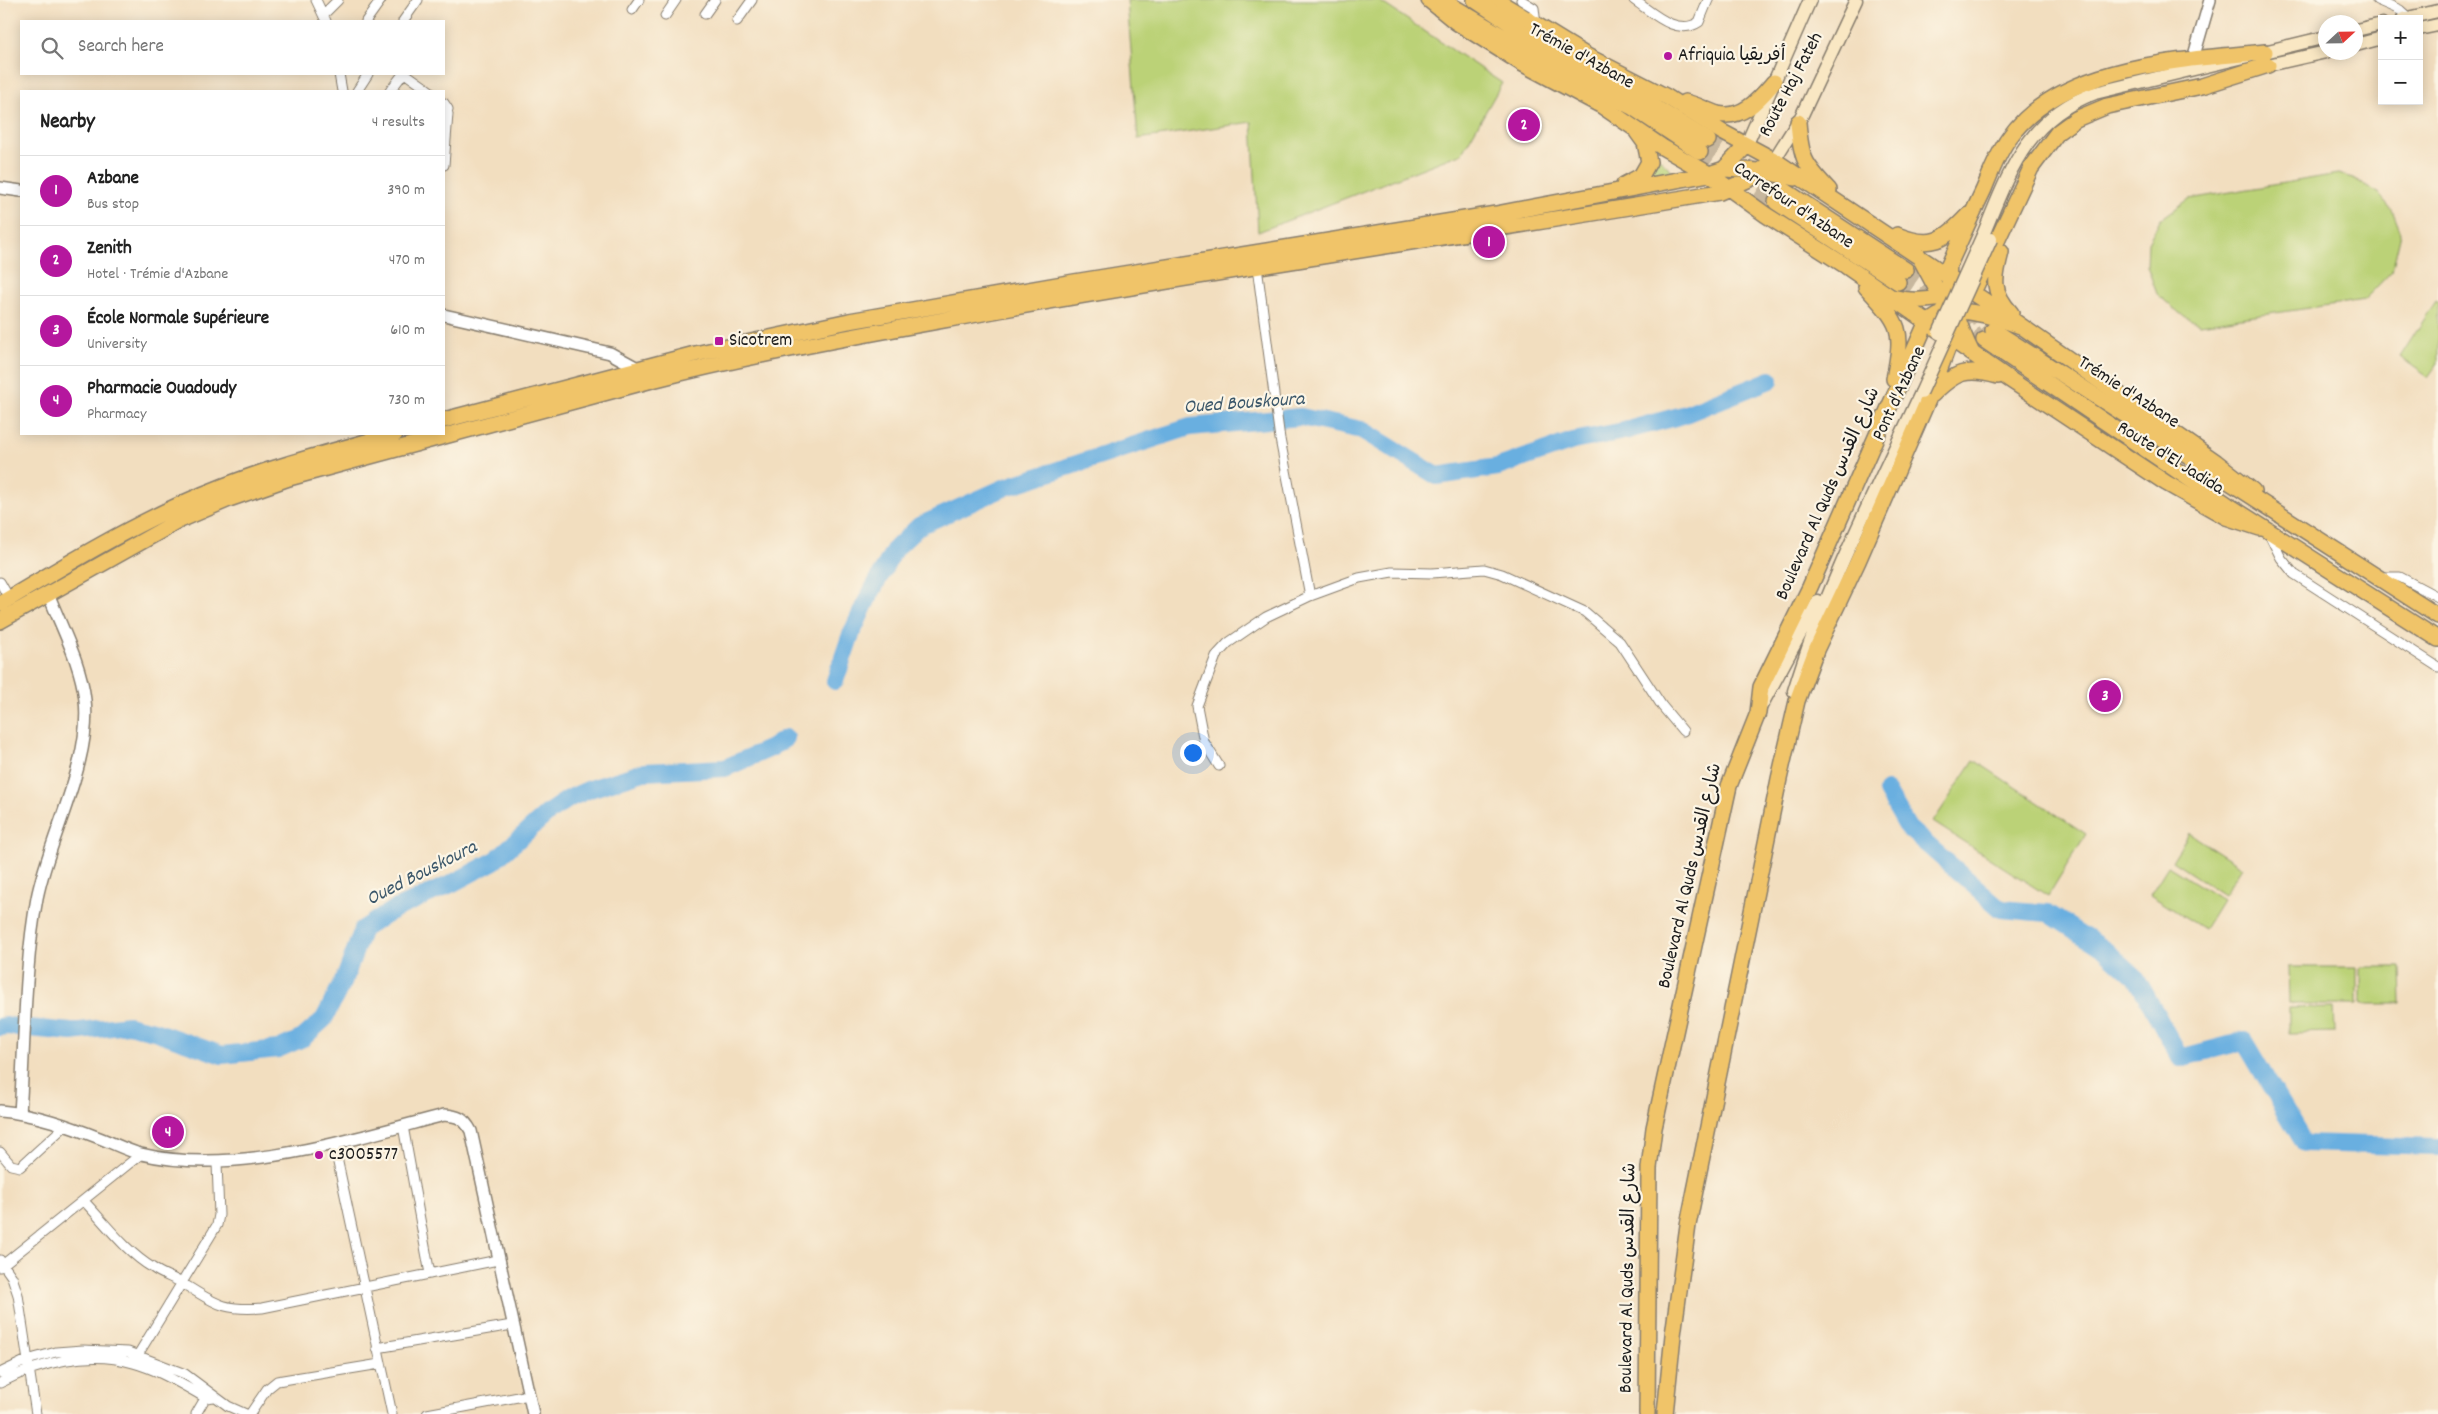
<!DOCTYPE html>
<html lang="en">
<head>
<meta charset="utf-8">
<style>
	body { margin:0; font-family:Dekko,"Playpen Sans Arabic",sans-serif; background:#f6f6f6; color:#222 }
	.controls { position:absolute; right:15px; top:15px; display:grid; overflow:hidden; border-radius:0px; box-shadow:0 2px 12px #0003 }
	.controls button { width:45px; height:45px; display:grid; place-items:center; padding:0; border:0; border-bottom:1px solid #e0e0e0; background:#fff; color:#222; font:25px sans-serif }
	.compass { position:absolute; left:2318px; top:15px; width:45px; height:45px; border-radius:50%; background:#fff; box-shadow:0 2px 12px #0003; rotate:68deg }
	.you { position:absolute; left:1192px; top:752px; width:18px; height:18px; margin:-12px; border:4px solid #fff; border-radius:50%; background:#1a73e8; box-shadow:0 0 0 8px #1a73e833 }
	.badge { display:grid; place-items:center; width:32px; height:32px; border-radius:50%; background:#b5179e; color:#fff; font-size:16px; font-weight:700 }
	.pin { position:absolute; translate:-50% -50%; border:2px solid #fff; box-shadow:0 1px 5px #0006 }
	.list { margin:0; padding:0; list-style:none }
	h2 { display:flex; justify-content:space-between; align-items:center; height:65px; margin:0; padding:0 20px; font-size:21px }
	h2 small { font-size:16px; font-weight:400; color:#767676 }
	.list li { display:grid; grid-template-columns:32px 1fr auto; gap:15px; align-items:center; box-sizing:border-box; height:70px; padding:0 20px; border-top:1px solid #e0e0e0 }
	.list b { display:block; font-size:19px; white-space:nowrap }
	.list p { margin:0; font-size:16px; white-space:nowrap; color:#767676 }
	.list em { font-size:16px; font-style:normal; color:#767676 }
	.icon { flex:none; width:28px; height:28px; fill:none; stroke:currentColor; stroke-width:2; stroke-linecap:round; stroke-linejoin:round }
	.map { position:relative; flex:none; width:2438px; height:1414px; overflow:hidden }
	.search { position:absolute; background:#fff; box-shadow:0 2px 12px #0003; left:20px; top:20px; width:425px; height:55px; display:flex; align-items:center; gap:12px; box-sizing:border-box; padding:0 18px; border-radius:0px; color:#767676; font-size:19px }
	.panel { position:absolute; background:#fff; box-shadow:0 2px 12px #0003; left:20px; top:90px; width:425px; height:345px; border-radius:0px }
	.map>svg:first-child { display:block }
</style>
</head>
<body>
<div class="map">
<svg width="2438" height="1414" viewBox="0 0 2438 1414">
	<rect width="100%" height="100%" fill="#fcf5e5"/>
	<filter id="ink" filterUnits="userSpaceOnUse"><feTurbulence type="fractalNoise" baseFrequency=".02" numOctaves="2"/><feDisplacementMap in="SourceGraphic" scale="10" xChannelSelector="R" yChannelSelector="G"/><feConvolveMatrix kernelMatrix="1 2 1 2 8 2 1 2 1" color-interpolation-filters="sRGB"/></filter>
	<filter id="wash" filterUnits="userSpaceOnUse"><feTurbulence type="fractalNoise" baseFrequency=".0096" numOctaves="4" result="noise"/><feDisplacementMap in="SourceGraphic" scale="20" xChannelSelector="R" yChannelSelector="G"/><feGaussianBlur stdDeviation="1.12" result="paint"/><feColorMatrix in="noise" values="0 0 0 0 0 0 0 0 0 0 0 0 0 0 0 0 0 1.4 0 .05"/><feComposite in="paint" operator="in"/></filter>
	<g filter="url(#wash)">
		<rect width="100%" height="100%" fill="#f2debf"/>
		<path fill="#bbd277" stroke="#6c774a" d="M1127 0H1378L1502 83 1462 153 1258 232 1252 122 1138 139Z
			M1651 150 1672 171 1668 177 1641 183Z
			M2338 174 2353 178 2377 192 2392 210 2401 233 2392 271 2364 300 2200 324 2183 316 2157 294 2147 266 2148 242 2161 219 2189 199Z
			M2436 301 2438 303V363L2428 377 2400 357Z
			M1974 760 2086 834 2048 896 1933 822Z
			M2189 833 2242 867 2224 895 2172 861Z
			M2168 866 2222 900 2204 929 2150 895Z
			M2288 967H2357V1004H2289Z
			M2361 967H2400L2401 1004H2361Z
			M2334 1007 2335 1032 2289 1033V1008Z"/>
		<g fill="none" stroke-linecap="round" stroke-linejoin="round">
			<path stroke="#69afe0" stroke-width="18" d="M835 681 850 637 865 604 894 550 919 526 1006 487 1190 427 1301 417 1362 430 1437 476 1498 467 1573 441 1624 431 1683 415 1770 380
				M1887 791 1908 828 2001 909 2048 913 2105 950 2137 979 2180 1058 2244 1041 2304 1143 2438 1147
				M0 1027 7 1026 72 1032 128 1025 154 1031 222 1055 278 1049 303 1038 324 1019 346 975 363 929 395 909 451 884 494 861 549 812 570 798 590 789 644 772 725 768 771 748 786 738"/>
		</g>
	</g>
	<g filter="url(#ink)">
		<g fill="none" stroke-linecap="round" stroke-linejoin="round">
			<path stroke="#c7b79e" stroke-width="15" stroke-dasharray="15 8" stroke-linecap="butt" d="M1708 140 1784 190
				M1700 152 1776 202
				M1906 270 1940 294
				M1898 282 1984 340
				M1966 311 1993 330"/>
			<g stroke="#877d6e" stroke-width="11">
				<path id="minor" d="M316 0 326 21
					M1521 0 1534 8 1536 25
					M1634 0C1652 12 1677 37 1699 22L1708 0
					M2377 0 2400 10 2410 19
					M632 10 639 0
					M705 14 715 0
					M323 15 338 0
					M665 16 676 0
					M366 21 381 0
					M403 21 418 0
					M737 21 752 0
					M339 74 342 91
					M406 74 430 91
					M357 91 368 74
					M390 91 403 74
					M444 103 448 109 445 118
					M444 165 448 114
					M1257 267 1280 439 1310 596
					M2269 534 2281 558 2294 574 2438 667
					M2381 577H2400L2438 597
					M0 582 9 598
					M1219 766 1204 742 1197 706 1216 656 1228 643 1266 617 1310 596 1359 578 1392 572 1432 573 1484 569 1502 574 1585 612 1620 642 1662 706 1683 731
					M403 1126 430 1274
					M334 1144 392 1414
					M0 1152 11 1165 20 1167 66 1125
					M84 1201C105 1223 126 1252 153 1268 161 1274 171 1277 180 1282 215 1302 219 1311 262 1308L498 1260
					M0 1260 12 1277 18 1295 36 1414
					M0 1267 141 1154
					M377 1348 512 1325
					M136 1358 217 1225 219 1215 217 1163
					M0 1373 27 1360 56 1352 83 1350 128 1352 185 1374 228 1406 246 1414
					M0 1383C39 1362 90 1350 133 1363 159 1370 183 1385 206 1398L214 1397
					M196 1414 207 1395
					M250 1414 267 1389 277 1381 380 1364
					M427 1414 529 1395"/>
			</g>
			<g stroke="#877d6e" stroke-width="14">
				<path id="tertiary" d="M2193 59 2210 0
					M0 188 21 191
					M444 315 610 353 643 371
					M0 1111C36 1114 69 1126 102 1139 115 1144 128 1151 141 1154 236 1177 352 1139 444 1115 458 1116 464 1118 471 1131L533 1414
					M20 1113C25 1042 24 968 37 898 49 836 92 763 85 700 81 663 61 627 48 593"/>
			</g>
			<g stroke="#877d6e" stroke-width="15">
				<path id="secondary" d="M2403 19 2438 11
					M2419 29 2438 25
					M2356 30 2382 24
					M2356 45 2382 38
					M2259 67 2326 52
					M1746 146 1810 0
					M1774 160 1801 117 1856 0
					M1983 235C2009 173 2026 118 2095 93L2326 37
					M1794 691C1825 588 1876 490 1921 393
					M1760 708 1818 601"/>
			</g>
			<g stroke="#877d6e" stroke-width="18">
				<path id="primary" d="M1429 0 1456 22 1523 64 1602 106 1662 147 1709 174 1766 215 1846 266 2009 379 2166 483 2226 517 2260 528
					M1496 0 1587 56 1667 97 1722 132 1774 160 1991 305 2216 462 2253 491
					M1685 102C1696 104 1707 111 1718 114 1743 120 1760 98 1774 82
					M1798 122C1801 159 1804 164 1829 190
					M1724 169 1760 171 1795 178
					M1624 185 1641 176 1649 162 1645 143 1637 132
					M1897 235C1931 249 1944 241 1968 215
					M2001 252C1994 279 1991 291 2011 313
					M1866 287C1901 325 1904 328 1894 379
					M1892 297C1917 304 1953 299 1976 286L2031 168 2058 132 2076 119 2107 106 2202 86 2268 65
					M1972 353C1961 332 1946 289 1949 265 1960 240 1972 214 1984 189 1991 172 1998 153 2009 138 2061 64 2183 60 2265 52
					M1932 395C1955 372 1966 367 1998 376
					M444 420 695 354 849 321 1074 282 1496 214 1709 174 1724 169 1746 146
					M0 604C72 561 146 516 224 486 280 464 338 450 395 434
					M0 621 180 520 229 499 289 478 652 380C770 350 891 330 1010 308 1247 266 1484 232 1720 192L1752 178 1774 160
					M1647 1414 1649 1168 1654 1128 1729 786 1758 713 1761 687 1810 587 1924 328C1947 297 1992 317 2021 326
					M1665 1414 1673 1335 1688 1225 1779 779 1797 701 1816 650 1858 561 1928 400 1951 339 1950 325 1944 303 1919 256"/>
			</g>
			<g stroke="#877d6e" stroke-width="18">
				<path id="trunk" d="M1442 0 1564 73 1632 107 1700 152
					M1475 0 1564 59 1642 99 1708 140
					M1784 190 1906 270
					M1776 202 1898 282
					M1993 330 2438 616
					M1984 340 2228 505 2438 639"/>
			</g>
			<use href="#minor" stroke="#fff" stroke-width="9"/>
			<use href="#tertiary" stroke="#fff" stroke-width="11"/>
			<use href="#secondary" stroke="#f9e7c3" stroke-width="12"/>
			<use href="#primary" stroke="#f0c469" stroke-width="15"/>
			<use href="#trunk" stroke="#f0c469" stroke-width="15"/>
			<g stroke="#877d6e" stroke-width="15" stroke-linecap="butt">
				<path id="secondary-bridge" d="M1939 333 1983 235
					M1921 393 1991 239"/>
			</g>
			<use href="#secondary-bridge" stroke="#f9e7c3" stroke-width="12"/>
		</g>
	</g>
	<g fill="#b5179e" stroke="#fcf5e5" stroke-width="2">
		<circle cx="1668" cy="56" r="5"/>
		<rect x="714" y="336" width="10" height="10" rx="2.5"/>
		<circle cx="319" cy="1155" r="5"/>
	</g>
	<g text-anchor="middle" dominant-baseline="central" stroke-width="4.5" stroke-linejoin="round" paint-order="stroke">
		<g font-size="19" fill="#1c1c1c" stroke="#fcf5e5" text-anchor="start">
			<text x="1678" y="56">Afriquia أفريقيا</text>
			<text x="729" y="341">Sicotrem</text>
			<text x="329" y="1155">c3005577</text>
		</g>
		<g font-size="19" fill="#1c1c1c" stroke="#fcf5e5">
			<text transform="translate(1581 57) rotate(29)">Trémie d'Azbane</text>
			<text transform="translate(1792 85) rotate(-62)">Route Haj Fateh</text>
			<text transform="translate(1793 206) rotate(34)">Carrefour d'Azbane</text>
			<text transform="translate(2128 393) rotate(33)">Trémie d'Azbane</text>
			<text transform="translate(1900 394) rotate(-65)">Pont d'Azbane</text>
			<text transform="translate(2170 459) rotate(32)">Route d'El Jadida</text>
			<text transform="translate(1829 494) rotate(-66)">Boulevard Al Quds شارع القدس</text>
			<text transform="translate(1691 876) rotate(-77)">Boulevard Al Quds شارع القدس</text>
			<text transform="translate(1629 1278) rotate(-89)">Boulevard Al Quds شارع القدس</text>
		</g>
		<g font-size="20" font-style="italic" fill="#3b576a" stroke="#fcf5e5">
			<text transform="translate(1244 404) rotate(-4)">Oued Bouskoura</text>
			<text transform="translate(422 874) rotate(-27)">Oued Bouskoura</text>
		</g>
	</g>
</svg>
<div class="controls">
<button>+</button>
<button>−</button>
</div>
<svg class="compass" viewBox="-18 -18 36 36"><path d="M0-13l5 13h-10z" fill="#e53935"/><path d="M0 13l5-13h-10z" fill="#767676"/></svg>
<div class="you"></div>
<div class="pin badge" style="left:1489px;top:242px">1</div>
<div class="pin badge" style="left:1524px;top:125px">2</div>
<div class="pin badge" style="left:2105px;top:696px">3</div>
<div class="pin badge" style="left:168px;top:1132px">4</div>
<div class="search"><svg class="icon" aria-label="search" viewBox="0 0 24 24"><circle cx="10" cy="10" r="6"/><path d="M15 15l6 6"/></svg>Search here</div>
<section class="panel">
<h2>Nearby<small>4 results</small></h2>
<ul class="list">
<li><span class="badge">1</span><div><b>Azbane</b><p>Bus stop</p></div><em>390 m</em></li>
<li><span class="badge">2</span><div><b>Zenith</b><p>Hotel · Trémie d'Azbane</p></div><em>470 m</em></li>
<li><span class="badge">3</span><div><b>École Normale Supérieure</b><p>University</p></div><em>610 m</em></li>
<li><span class="badge">4</span><div><b>Pharmacie Ouadoudy</b><p>Pharmacy</p></div><em>730 m</em></li>
</ul>
</section>
</div>
</body>
</html>
